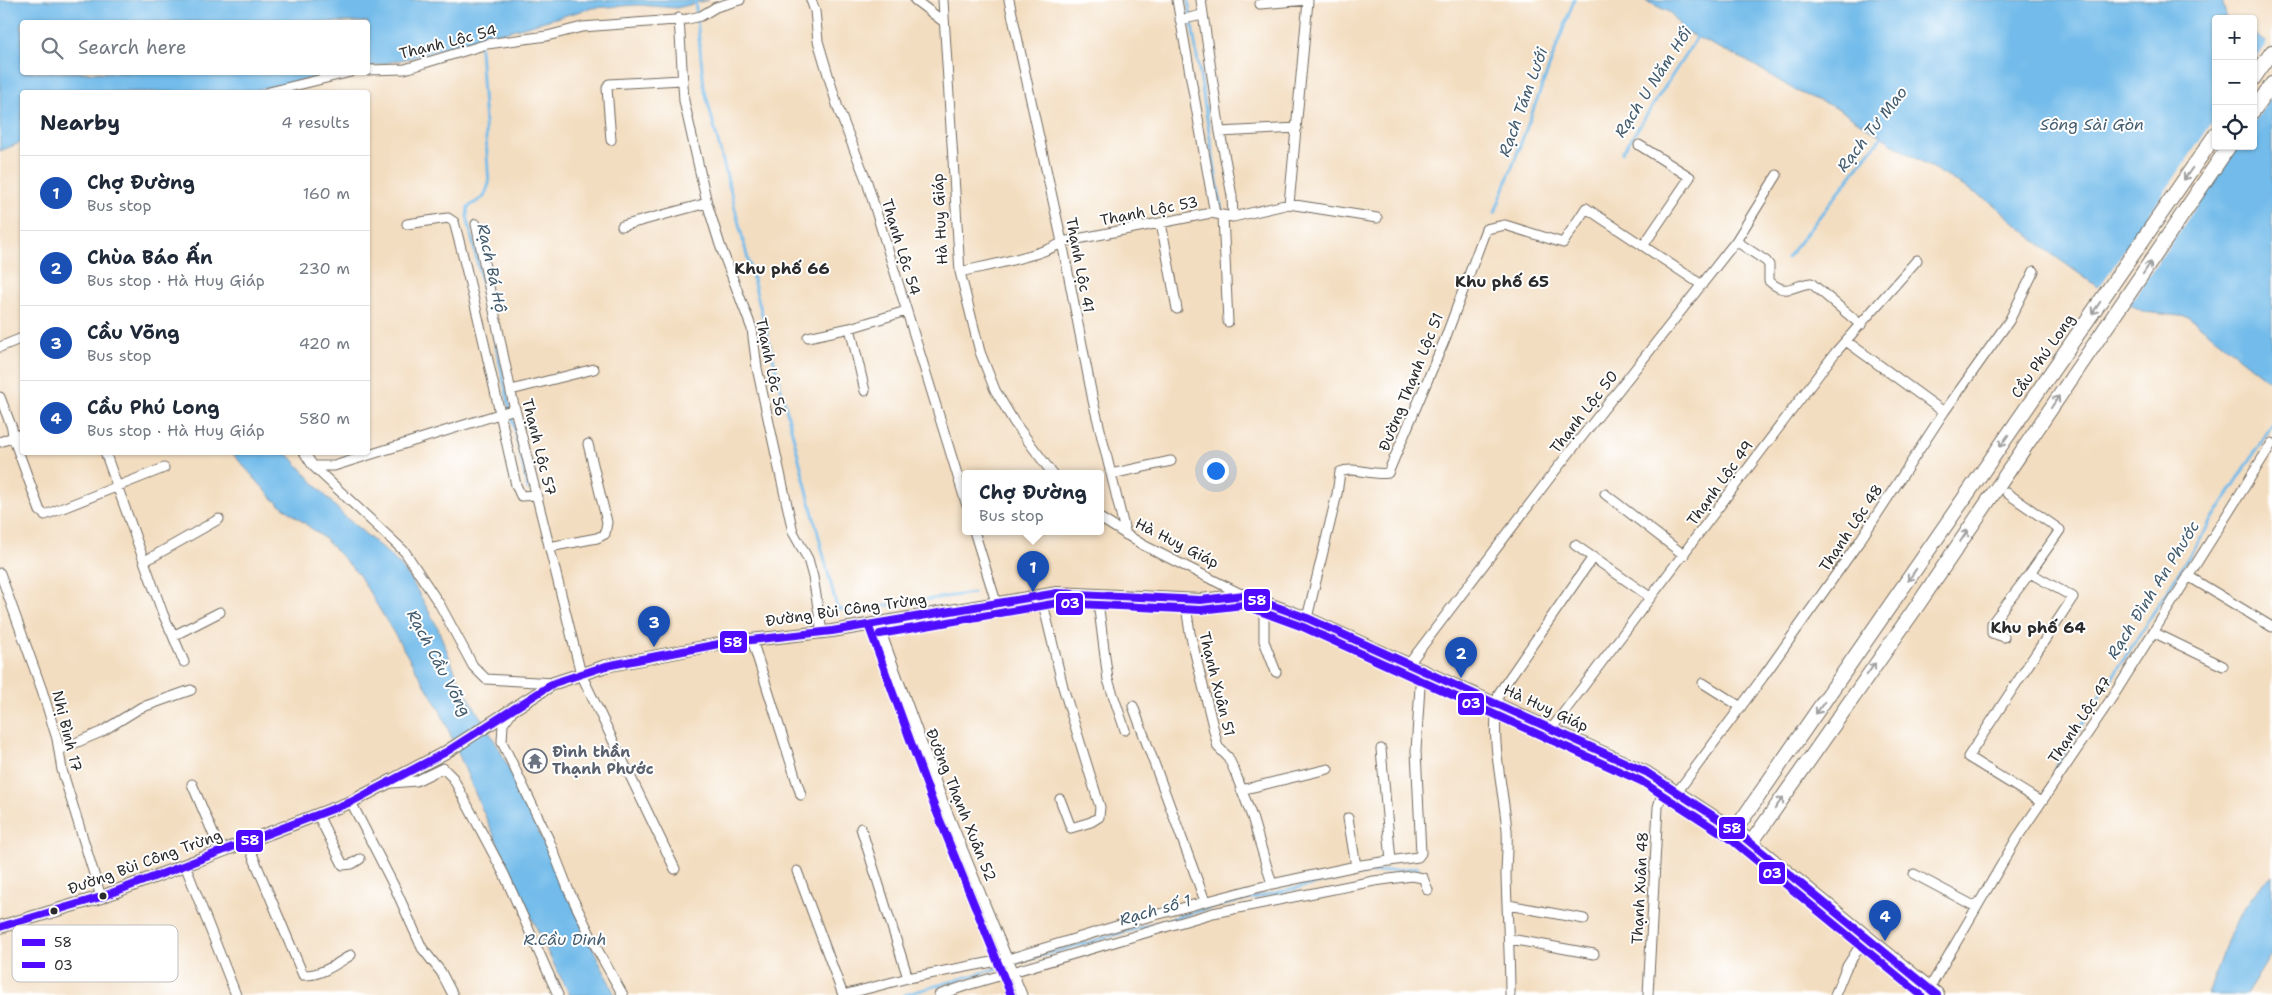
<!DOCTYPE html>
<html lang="en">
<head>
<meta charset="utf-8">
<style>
	body { margin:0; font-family:"Shantell Sans",sans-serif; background:#f2f2f3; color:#1f2937 }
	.controls { position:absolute; right:15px; top:15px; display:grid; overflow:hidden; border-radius:5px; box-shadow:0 1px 4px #0004 }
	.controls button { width:45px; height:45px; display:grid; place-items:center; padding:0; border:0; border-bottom:1px solid #e0e1e3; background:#fff; color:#1f2937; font:25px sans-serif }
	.you { position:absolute; left:1215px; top:470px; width:18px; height:18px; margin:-12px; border:4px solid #fff; border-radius:50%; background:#1a73e8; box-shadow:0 0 0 8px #1a73e833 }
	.badge { display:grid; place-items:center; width:32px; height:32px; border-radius:50%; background:#1f6fb2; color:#fff; font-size:16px; font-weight:700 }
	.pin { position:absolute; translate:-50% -41px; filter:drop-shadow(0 1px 2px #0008) }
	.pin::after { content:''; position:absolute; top:26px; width:18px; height:15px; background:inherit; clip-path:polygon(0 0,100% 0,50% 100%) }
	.popup { position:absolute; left:962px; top:470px; width:142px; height:65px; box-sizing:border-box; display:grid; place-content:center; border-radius:5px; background:#fff; filter:drop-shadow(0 1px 4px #0005); font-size:16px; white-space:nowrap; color:#747a83 }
	.popup b { font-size:19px; color:#1f2937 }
	.popup::after { content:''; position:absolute; left:50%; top:100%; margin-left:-10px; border:10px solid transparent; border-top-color:#fff }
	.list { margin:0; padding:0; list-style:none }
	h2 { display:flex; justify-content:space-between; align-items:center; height:65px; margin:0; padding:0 20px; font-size:21px }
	h2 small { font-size:16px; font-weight:400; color:#747a83 }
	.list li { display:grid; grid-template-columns:32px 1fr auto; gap:15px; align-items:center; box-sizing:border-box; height:75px; padding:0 20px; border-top:1px solid #e0e1e3 }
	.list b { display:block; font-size:19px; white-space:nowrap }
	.list p { margin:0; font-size:16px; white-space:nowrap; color:#747a83 }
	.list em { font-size:16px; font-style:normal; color:#747a83 }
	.icon { flex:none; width:28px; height:28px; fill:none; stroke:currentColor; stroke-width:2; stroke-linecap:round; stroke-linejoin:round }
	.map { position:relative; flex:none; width:2272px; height:995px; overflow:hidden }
	.search { position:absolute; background:#fff; box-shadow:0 1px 4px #0004; left:20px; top:20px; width:350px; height:55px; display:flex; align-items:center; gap:12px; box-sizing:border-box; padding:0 18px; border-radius:5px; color:#747a83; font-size:19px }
	.panel { position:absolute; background:#fff; box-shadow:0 1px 4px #0004; left:20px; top:90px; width:350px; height:365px; border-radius:5px }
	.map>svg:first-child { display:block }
</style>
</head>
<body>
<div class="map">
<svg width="2272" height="995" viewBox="0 0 2272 995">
	<rect width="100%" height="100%" fill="#fff"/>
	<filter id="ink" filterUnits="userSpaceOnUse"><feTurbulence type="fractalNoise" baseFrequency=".02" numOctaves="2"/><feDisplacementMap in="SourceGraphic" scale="10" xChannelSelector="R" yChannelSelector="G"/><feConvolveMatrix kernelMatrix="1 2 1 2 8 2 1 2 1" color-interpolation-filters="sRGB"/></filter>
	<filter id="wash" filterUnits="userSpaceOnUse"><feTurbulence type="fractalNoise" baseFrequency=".0096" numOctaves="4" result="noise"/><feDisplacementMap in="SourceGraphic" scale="20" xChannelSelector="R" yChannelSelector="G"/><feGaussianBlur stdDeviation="1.12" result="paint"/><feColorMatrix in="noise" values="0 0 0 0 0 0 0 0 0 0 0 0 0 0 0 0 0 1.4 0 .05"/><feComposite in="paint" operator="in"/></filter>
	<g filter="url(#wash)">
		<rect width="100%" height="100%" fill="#f3ddc0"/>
		<path fill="#72bbea" stroke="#4e738a" d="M0 0H708L677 8 638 5 592 8 414 57 368 67V22H22V72L340 73 246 92H22V142L0 151Z
			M1644 0H2222L2227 19H2216V146H2253V33L2272 46V383L2189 317 2144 312 2095 285 2049 252 1992 203 1912 156 1839 109 1796 91 1749 62 1684 31 1669 12Z
			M232 453H287L343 515 383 549 400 565 412 581 437 626 459 681 500 750 615 995H570L549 955 481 807 440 710 359 575 324 538 274 500Z
			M2272 875V953L2246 995H2208C2218 963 2231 925 2251 898 2257 890 2265 882 2272 875Z"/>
		<path fill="#f3ddc0" d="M2269 39 2272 42V96L2253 123V62Z
			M2216 117V146H2238L2128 306 2098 289Z"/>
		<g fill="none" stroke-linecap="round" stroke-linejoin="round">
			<path stroke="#72bbea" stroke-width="3" d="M695 0 704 87 837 608 847 611 973 593
				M1188 0 1222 213
				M479 34 489 184 484 197 468 207 467 216 528 489
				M1622 153 1699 34
				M1495 213 1574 0
				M1787 258 1883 135
				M2055 768 2272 425
				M904 995 1209 908 1355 875 1418 867"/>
		</g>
	</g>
	<g filter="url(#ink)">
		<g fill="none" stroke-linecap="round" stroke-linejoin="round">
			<g stroke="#71695f" stroke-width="11">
				<path id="street" d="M811 0 815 11 818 41 838 108 867 182 966 503
					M915 0 944 22
					M943 0 960 272 980 352 995 390 1014 422 1052 473
					M1009 0 1062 242 1093 401 1126 535
					M1177 0 1215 214
					M1201 0 1220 132 1232 196 1233 217
					M1260 4 1308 0
					M679 18 684 101 707 203 720 245 752 329 757 368 778 464 793 532 808 559 813 577 822 632
					M1180 20 1202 15
					M368 70 405 69 487 44 547 36 582 27 688 19 701 16 716 7 740 0
					M269 92 351 72
					M1220 132 1297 128
					M611 140 607 88 609 84 682 80
					M1639 145 1690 177 1643 246
					M1289 204 1308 1
					M1223 216 1228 322
					M1161 223 1177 309
					M407 224 448 218 454 222C478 309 496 397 516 485L521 496 536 495
					M476 224 512 397 581 674 675 869
					M622 226 707 203
					M1736 241 1766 261 1769 265V281C1787 297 1793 285 1811 283L1861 325
					M960 272C981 267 1049 254 1062 242L1211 213 1233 217 1289 204 1377 218
					M850 328 865 391
					M808 337 850 328 906 311
					M1846 341 1944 412
					M0 347 22 338
					M511 390 594 369
					M0 397 12 428 13 437 0 442
					M22 434 13 437 40 511 45 515 164 468
					M105 452 163 614 173 636 220 612
					M304 452 313 466 405 552 440 605 473 666 486 679 554 683
					M313 466H334L515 409
					M1111 474 1171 461
					M2007 493 2060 530 2030 573
					M1605 494 1684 555
					M1100 518 1143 545 1243 595
					M974 531 996 602
					M1575 545 1650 597
					M549 547 597 538 605 534 607 522 588 444
					M145 561 219 519
					M0 573 42 690 57 739 62 770 101 897
					M2188 576 2272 627
					M1097 594 1108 680 1125 730
					M1041 595 1063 687 1100 807 1099 817 1091 822 1071 828 1060 799
					M1188 599 1187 613 1190 633 1218 747 1228 757 1235 772 1252 817 1272 884
					M1264 602V641L1276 672
					M1307 618 1337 494 1340 472C1354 466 1372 476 1388 473L1445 339 1486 229 1505 225 1563 243 1586 208 1702 285
					M878 624 942 799 1022 995
					M2153 632 2223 666
					M173 636 184 662
					M2004 637 1992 633V623L2030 573 2073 597 1968 757 2041 802
					M752 640 801 795
					M1408 665 1551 476 1736 241 1777 175
					M1703 683 1741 707
					M1133 706 1205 901
					M511 713 503 724 502 742 549 840 569 891 597 949 623 995
					M1552 728 1835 353 1917 260
					M1381 749 1391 861
					M59 750 101 732 140 708 191 690
					M392 783 416 781 443 768 453 778 504 874 558 995
					M192 784 221 852
					M1241 790 1328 769
					M1678 791 1763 677 1859 542 1944 412 2009 321 2034 271
					M351 802 395 888 422 948 441 972 453 995
					M318 815 343 865 352 864 360 859
					M1348 818 1356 866
					M861 828 908 978
					M247 842 303 975C321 976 336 964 351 955
					M185 865 236 995
					M797 871 843 995
					M1914 874 1976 907
					M1508 905 1584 919
					M1510 939 1594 954
					M1929 989 2017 838 2115 693 2272 443
					M843 995 908 978 1008 959 1133 921 1272 884 1361 865 1418 857 1421 853 1416 751 1421 670
					M939 995 968 985 1213 913 1374 881 1412 876 1423 878 1428 890
					M1510 995C1510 955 1507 916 1506 876 1506 861 1508 845 1507 830 1503 785 1489 738 1499 693L1593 557
					M1648 995 1658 807 1665 783
					M1835 995 1846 968 1865 938"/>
			</g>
			<g stroke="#71695f" stroke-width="14">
				<path id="secondary" d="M0 927 101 897 351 802 446 752 554 683 606 666 724 643 832 631 1057 593 1201 600 1244 595 1307 618 1646 772 1735 830"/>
			</g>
			<g stroke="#71695f" stroke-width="16">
				<path id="primary" d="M2253 79 2272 52
					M2253 111 2272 84
					M1751 843 1917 606 2229 146
					M1937 995 1735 830 2216 134"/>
			</g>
			<use href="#street" stroke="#fff" stroke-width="9"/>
			<use href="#secondary" stroke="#fff" stroke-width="12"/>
			<use href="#primary" stroke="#fff" stroke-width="14"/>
			<g stroke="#fff" stroke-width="11">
				<path id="bus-1" d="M0 927 101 897 351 802 446 752 554 683 606 666 724 643 832 631 1057 593 1201 600 1244 595 1307 618 1646 772 1735 830 1937 995"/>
			</g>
			<g stroke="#fff" stroke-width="11">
				<path id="bus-2" d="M869 627 933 803 1011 995
					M880 634 1058 603 1201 610 1243 605 1303 627 1641 781 1729 838 1921 995"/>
			</g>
			<use href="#bus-1" stroke="#4f0aff" stroke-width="8"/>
			<use href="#bus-2" stroke="#4f0aff" stroke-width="8"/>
		</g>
		<defs><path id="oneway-shaft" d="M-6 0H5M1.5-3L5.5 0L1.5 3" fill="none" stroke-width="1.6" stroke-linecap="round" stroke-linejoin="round" transform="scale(1.25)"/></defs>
		<g stroke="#a0a0a0">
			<use href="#oneway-shaft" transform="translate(2188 174) rotate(125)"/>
			<use href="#oneway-shaft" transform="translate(2147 268) rotate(-56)"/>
			<use href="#oneway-shaft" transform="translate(2096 308) rotate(125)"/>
			<use href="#oneway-shaft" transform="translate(2055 402) rotate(-56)"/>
			<use href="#oneway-shaft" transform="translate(2004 441) rotate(125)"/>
			<use href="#oneway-shaft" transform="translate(1964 536) rotate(-56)"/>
			<use href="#oneway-shaft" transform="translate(1912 575) rotate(125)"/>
			<use href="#oneway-shaft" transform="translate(1871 669) rotate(-55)"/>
			<use href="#oneway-shaft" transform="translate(1820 708) rotate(125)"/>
			<use href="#oneway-shaft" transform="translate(1779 803) rotate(-55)"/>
		</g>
	</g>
	<defs>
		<g id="temple-ring" transform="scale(1.25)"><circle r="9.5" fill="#fff" stroke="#6b7280" stroke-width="1.5"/><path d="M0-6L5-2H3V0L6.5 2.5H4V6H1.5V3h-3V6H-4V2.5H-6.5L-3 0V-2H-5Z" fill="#6b7280"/></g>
	</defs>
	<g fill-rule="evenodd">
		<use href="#temple-ring" x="535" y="761"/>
	</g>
	<g fill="#2b2b2b" stroke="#fff" stroke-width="2">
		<circle cx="103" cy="896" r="4.5"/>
		<circle cx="54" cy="911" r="4.5"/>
	</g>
	<g text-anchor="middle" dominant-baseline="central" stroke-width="4" stroke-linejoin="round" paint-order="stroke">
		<g font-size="15" fill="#2b2b2b" stroke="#fff">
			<text transform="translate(448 42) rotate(-14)">Thạnh Lộc 54</text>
			<text transform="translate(1149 211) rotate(-11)">Thạnh Lộc 53</text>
			<text transform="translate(940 219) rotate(-93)">Hà Huy Giáp</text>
			<text transform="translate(901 247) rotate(73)">Thạnh Lộc 54</text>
			<text transform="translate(1080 265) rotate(79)">Thạnh Lộc 41</text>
			<text transform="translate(2043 356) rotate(-55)">Cầu Phú Long</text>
			<text transform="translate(771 367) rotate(78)">Thạnh Lộc 56</text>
			<text transform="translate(1411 382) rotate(-68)">Đường Thạnh Lộc 51</text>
			<text transform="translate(1584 412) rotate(-52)">Thạnh Lộc 50</text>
			<text transform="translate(539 447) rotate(76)">Thạnh Lộc 57</text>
			<text transform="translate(1720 483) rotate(-54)">Thạnh Lộc 49</text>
			<text transform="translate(1851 528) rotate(-56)">Thạnh Lộc 48</text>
			<text transform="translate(1177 543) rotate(27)">Hà Huy Giáp</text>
			<text transform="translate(846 610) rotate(-8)">Đường Bùi Công Trừng</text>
			<text transform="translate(1217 684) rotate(76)">Thạnh Xuân 51</text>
			<text transform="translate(1546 708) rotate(25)">Hà Huy Giáp</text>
			<text transform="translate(2080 720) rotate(-56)">Thạnh Lộc 47</text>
			<text transform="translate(67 731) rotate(76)">Nhị Bình 17</text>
			<text transform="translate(961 805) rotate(68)">Đường Thạnh Xuân 52</text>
			<text transform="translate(145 862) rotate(-20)">Đường Bùi Công Trừng</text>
			<text transform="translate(1640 888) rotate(-87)">Thạnh Xuân 48</text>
		</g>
		<g font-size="15" font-weight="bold" fill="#5b616d" stroke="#fff" text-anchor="start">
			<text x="552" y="752">Đình thần<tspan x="552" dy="17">Thạnh Phước</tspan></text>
		</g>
		<g font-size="16" font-style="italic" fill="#445d6e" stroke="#fff">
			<text transform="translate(1653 82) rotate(-57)">Rạch U Năm Hối</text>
			<text transform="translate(1523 102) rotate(-70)">Rạch Tám Lưới</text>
			<text x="2092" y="124">Sông Sài Gòn</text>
			<text transform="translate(1872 129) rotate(-52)">Rạch Tư Mao</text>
			<text transform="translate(492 268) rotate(78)">Rạch Bá Hộ</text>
			<text transform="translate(2153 590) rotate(-58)">Rạch Đình An Phước</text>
			<text transform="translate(439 663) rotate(62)">Rạch Cầu Võng</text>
			<text transform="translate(1155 910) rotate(-16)">Rạch số 1</text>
			<text x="565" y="939">R.Cầu Dinh</text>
		</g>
		<g font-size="16" font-weight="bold" fill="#2b2b2b" stroke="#fff">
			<text x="782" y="268">Khu phố 66</text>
			<text x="1502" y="281">Khu phố 65</text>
			<text x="2038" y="627">Khu phố 64</text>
		</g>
	</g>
	<rect x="12" y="925" width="166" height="57" rx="8" fill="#fff" stroke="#bfbfbf" stroke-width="1"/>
	<rect x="22" y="939" width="23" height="7" fill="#4f0aff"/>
	<rect x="22" y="962" width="23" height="6" fill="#4f0aff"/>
	<g font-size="14" fill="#2b2b2b">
		<text x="54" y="947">58</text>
		<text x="54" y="970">03</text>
	</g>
	<g stroke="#fff" stroke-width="2">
		<rect x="1243" y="588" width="28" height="24" rx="5" fill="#4f0aff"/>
		<rect x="1055" y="592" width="29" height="24" rx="5" fill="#4f0aff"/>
		<rect x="719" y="630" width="29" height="24" rx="5" fill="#4f0aff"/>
		<rect x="1457" y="692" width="28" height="24" rx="5" fill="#4f0aff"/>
		<rect x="1718" y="816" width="28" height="24" rx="5" fill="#4f0aff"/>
		<rect x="235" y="829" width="29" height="24" rx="5" fill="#4f0aff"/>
		<rect x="1758" y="861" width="28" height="24" rx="5" fill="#4f0aff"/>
	</g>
	<g font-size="14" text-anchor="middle" font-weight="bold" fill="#fff">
		<text x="1257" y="605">58</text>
		<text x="1070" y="608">03</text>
		<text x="733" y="647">58</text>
		<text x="1471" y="708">03</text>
		<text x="1732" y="833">58</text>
		<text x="250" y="845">58</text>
		<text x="1772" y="878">03</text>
	</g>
</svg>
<div class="controls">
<button>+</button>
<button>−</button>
<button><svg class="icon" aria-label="locate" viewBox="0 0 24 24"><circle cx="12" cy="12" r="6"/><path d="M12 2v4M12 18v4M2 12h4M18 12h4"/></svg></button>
</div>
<div class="you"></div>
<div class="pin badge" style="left:1033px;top:592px;background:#1a4fb4">1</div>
<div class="popup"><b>Chợ Đường</b>Bus stop</div>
<div class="pin badge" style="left:1461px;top:678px;background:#1a4fb4">2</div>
<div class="pin badge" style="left:654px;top:647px;background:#1a4fb4">3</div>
<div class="pin badge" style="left:1885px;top:941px;background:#1a4fb4">4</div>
<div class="search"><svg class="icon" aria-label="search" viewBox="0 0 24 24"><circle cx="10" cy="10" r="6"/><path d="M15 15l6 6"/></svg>Search here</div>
<section class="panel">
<h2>Nearby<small>4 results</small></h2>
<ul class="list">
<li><span class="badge" style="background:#1a4fb4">1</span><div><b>Chợ Đường</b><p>Bus stop</p></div><em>160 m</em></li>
<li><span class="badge" style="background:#1a4fb4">2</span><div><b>Chùa Báo Ấn</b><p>Bus stop · Hà Huy Giáp</p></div><em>230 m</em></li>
<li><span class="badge" style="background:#1a4fb4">3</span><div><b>Cầu Võng</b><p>Bus stop</p></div><em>420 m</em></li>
<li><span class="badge" style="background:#1a4fb4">4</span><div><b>Cầu Phú Long</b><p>Bus stop · Hà Huy Giáp</p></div><em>580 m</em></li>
</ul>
</section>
</div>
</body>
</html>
